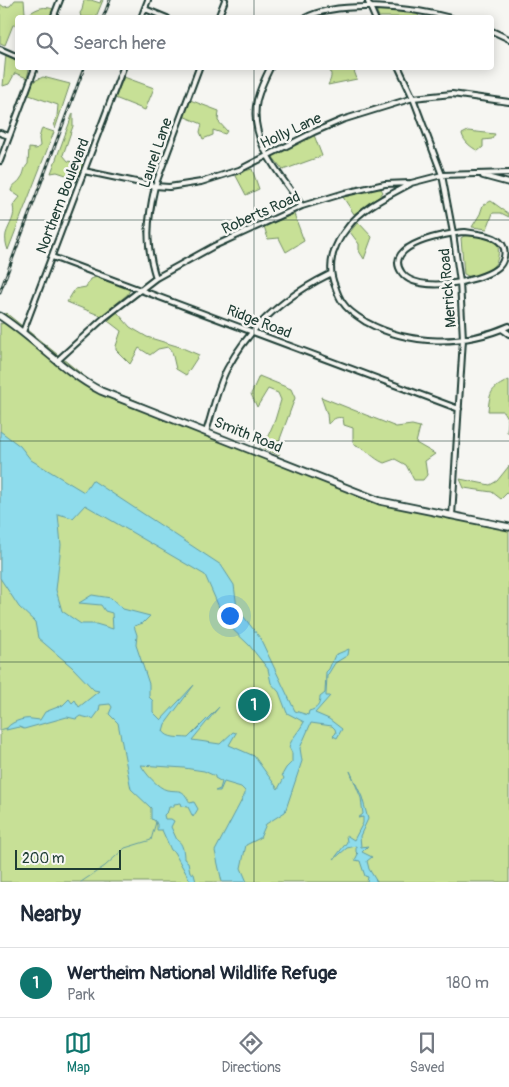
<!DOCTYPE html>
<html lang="en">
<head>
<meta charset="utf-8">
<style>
	body { margin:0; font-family:Pangolin,sans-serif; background:#f2f2f3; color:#1f2937 }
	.scale { position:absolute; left:15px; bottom:12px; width:106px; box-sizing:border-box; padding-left:5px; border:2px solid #1f3d34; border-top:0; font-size:14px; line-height:18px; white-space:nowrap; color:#1f3d34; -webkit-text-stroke:4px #f6f6f2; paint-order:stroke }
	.you { position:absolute; left:229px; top:615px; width:18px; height:18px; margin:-12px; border:4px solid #fff; border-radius:50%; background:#1a73e8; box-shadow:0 0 0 8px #1a73e833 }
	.badge { display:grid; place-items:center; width:32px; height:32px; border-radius:50%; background:#0f766e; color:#fff; font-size:16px; font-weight:700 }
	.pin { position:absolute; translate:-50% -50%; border:2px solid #fff; box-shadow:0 1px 5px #0006 }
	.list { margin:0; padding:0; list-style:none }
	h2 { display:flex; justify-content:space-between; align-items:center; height:65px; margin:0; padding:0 20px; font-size:21px }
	h2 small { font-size:16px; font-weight:400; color:#747a83 }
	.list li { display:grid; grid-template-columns:32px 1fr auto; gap:15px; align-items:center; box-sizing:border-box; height:70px; padding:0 20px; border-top:1px solid #e0e1e3 }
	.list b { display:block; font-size:19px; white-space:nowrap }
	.list p { margin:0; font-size:16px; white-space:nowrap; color:#747a83 }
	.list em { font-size:16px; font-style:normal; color:#747a83 }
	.icon { flex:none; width:28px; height:28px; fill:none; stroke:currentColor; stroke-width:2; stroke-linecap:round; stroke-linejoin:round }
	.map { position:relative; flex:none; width:509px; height:882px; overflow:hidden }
	.search { position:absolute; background:#fff; box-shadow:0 2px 12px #0003; left:15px; right:15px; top:15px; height:55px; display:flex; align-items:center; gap:12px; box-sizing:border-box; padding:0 18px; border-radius:5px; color:#747a83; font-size:19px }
	.sheet { height:135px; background:#fff }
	nav { display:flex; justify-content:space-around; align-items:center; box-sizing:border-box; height:70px; border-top:1px solid #e0e1e3; background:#fff; font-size:14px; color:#747a83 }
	nav a { display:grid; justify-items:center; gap:2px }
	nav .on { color:#0f766e }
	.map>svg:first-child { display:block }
</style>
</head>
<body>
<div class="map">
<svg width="509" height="882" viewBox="0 0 509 882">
	<rect width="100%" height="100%" fill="#f6f6f2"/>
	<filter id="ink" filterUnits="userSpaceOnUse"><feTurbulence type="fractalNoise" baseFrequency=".02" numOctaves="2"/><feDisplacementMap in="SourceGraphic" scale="10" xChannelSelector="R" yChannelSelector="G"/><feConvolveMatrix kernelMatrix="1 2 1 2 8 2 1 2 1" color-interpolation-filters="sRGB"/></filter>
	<g filter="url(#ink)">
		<path fill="#c7e096" stroke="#738e65" d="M15 0H24L25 13 29 14C37 8 45 5 55 10L51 17 18 18 17 25H13L5 45 0 43V4L4 7 10 6Z
			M84 0H91L100 3 101 0H103L96 17H81L80 13 82 10Z
			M384 7 419 13 418 17H379L377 12V8Z
			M6 54 17 61 18 68H28L29 70 27 78 15 73 9 84 3 86Z
			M328 68H353L357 79 328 85C331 79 333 74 328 68Z
			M43 77 70 84 55 129 54 126 57 116 58 105 29 95 32 82Z
			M124 77 154 88 145 110 115 98Z
			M190 100 219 111 218 121 227 131 225 134 213 130V135L203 139 200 132 202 124 183 116Z
			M73 113V126L63 155 68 161 84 164 78 179 57 172 51 173Z
			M42 128 54 132 8 250C6 245 5 239 6 234 9 224 16 217 13 206L20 197 11 191C12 184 18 184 21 178 25 173 23 169 28 164L29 148 36 149 40 146 39 138Z
			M468 131 495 134 492 139 483 140V147L478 151C471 147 464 142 462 134Z
			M314 135 322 156 283 170 272 156Z
			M252 169 259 189 246 195 235 174Z
			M375 188 381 189 383 192 380 196 354 214 343 197Z
			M491 201 509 214V217L501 213H493L487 229 472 227 480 214 483 205Z
			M294 214 304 241 286 252 279 238 268 239 264 226Z
			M358 222 372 237 364 259 359 251V244L350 232Z
			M464 236C475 235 491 237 498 246 501 268 488 271 470 277L464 274 461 238Z
			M97 277 130 289 128 294 101 316 67 302 75 289 86 287 90 279Z
			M117 312 130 327 147 337 180 347 199 355 186 375 176 369 172 352 168 347 158 349 150 355 139 348 130 364 116 350V346L121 331 108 321Z
			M6 313 94 384 110 392 130 398 196 426 386 500 509 528V882H0V323L2 324Z
			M259 376 291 389 295 398 280 439 279 455 260 447 268 436 275 420 281 400 278 393 268 389 257 407 251 394Z
			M509 380V432H507L508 420 503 411H488C490 390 491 389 509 380Z
			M321 397 396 427 412 425 420 427 416 443 435 454 425 461 427 475 423 480H414L406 465 395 459 384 463C372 458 369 450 356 446L353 442V428L344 425 343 418C336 416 332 420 328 424L327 414Z
			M509 466V491L501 499 492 492 464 488 460 479 490 485 497 481Z"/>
		<path fill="#8edcec" stroke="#629ca2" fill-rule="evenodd" d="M0 431 20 446 31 460 84 492 92 480 221 565 234 585 237 608 260 638 295 711 308 715 309 711C317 709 320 705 320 697L325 693 326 672 329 669 335 655 349 649 348 655 335 663 327 676 326 694V696H330L315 713 329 719 342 729 337 738 333 736 336 733 335 729 332 726 311 723 300 748 302 761 285 812 266 824 260 838 246 845 241 868 247 882H222L215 851 245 794V791L241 787 224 782 220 791H215L220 789 222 782 215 778V776L204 771 184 768 141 765C145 773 158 788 167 790 182 792 182 788 190 803L194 802 198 809 193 817 188 807 182 806 181 803 174 804V807H169L168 811 164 815 165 819H171L174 821 171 827 177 840C183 843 184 853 184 859L188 862 190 872 194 874 196 882H191L174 852 171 850 162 830H157V824L154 820 151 819V808L131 789 118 723 109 714 112 707 110 704 100 705 99 711 93 719 80 716 76 719 67 717 24 729 19 727 6 730C8 723 24 717 32 719 35 719 37 720 40 720L45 712 63 705 69 699 72 703 75 700 79 707 99 691 94 690 72 667 38 638 35 622 19 607 0 578ZM85 505 205 575 226 623 249 645 268 669 271 683 279 692 287 713 304 722C299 732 292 737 289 747L292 753V762L286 768 282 775 284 778 278 789 254 756 229 745 236 733 233 732 220 744 192 740 219 707 188 738C179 737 168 739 163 731L165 724 194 685 161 720 153 712V701L149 697V684L136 645 137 635 134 626 143 623 150 616 123 609 111 598 92 595 79 603 101 605 105 611 112 613 113 629 96 624H81L62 611 56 590 61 545 58 514 73 518Z
			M350 771 362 797 368 819 360 836 361 847 368 846 362 852 372 857 367 861 369 869 377 882H367L368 877 365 876 360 861 355 860 358 854 356 852V846L347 848 334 859 347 842 346 835 354 840 363 823V817L358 818 363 814 361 798Z"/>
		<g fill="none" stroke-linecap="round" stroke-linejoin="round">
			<path stroke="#629ca2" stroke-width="1" d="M0 730 7 728
				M81 882 105 866 125 848 151 840 156 822"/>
			<g stroke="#1f3d34" stroke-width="8">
				<path id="street" d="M368 2 375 18
					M145 9 167 18
					M53 18 60 0
					M141 18 148 0
					M218 18 225 0
					M305 18C338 0 412 7 451 18
					M492 31 509 39
					M0 49 18 57
					M270 68C265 78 260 89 257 100 248 141 281 175 302 206
					M399 68 413 98 442 175 453 233 460 282 463 339 452 516
					M0 133 9 136
					M0 161 35 68
					M84 171 155 186 169 187 201 182 239 170 314 132 342 120 413 98 452 94 509 102
					M483 176 509 183
					M410 184C388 196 363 207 348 227 334 244 326 265 335 286 337 292 339 298 343 303 348 311 358 317 366 322 410 346 464 346 509 326
					M465 232C479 234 509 235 504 257 503 262 501 266 496 269 479 282 417 294 402 273 381 244 449 233 465 232Z
					M52 257 459 409
					M156 278C145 244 147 221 155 186L199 68
					M502 329 509 334
					M23 332 123 68
					M58 360 104 318 156 278 214 246 302 206 345 193 385 184 411 183 442 175 509 173
					M206 432C213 411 217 388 227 369 250 326 287 295 330 274"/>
			</g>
			<g stroke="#1f3d34" stroke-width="9">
				<path id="secondary" d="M0 316C35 339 64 372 101 391L380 501 509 527"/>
			</g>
			<use href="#street" stroke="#f6f6f2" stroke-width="4"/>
			<use href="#secondary" stroke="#f6f6f2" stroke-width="5.5"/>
			<g stroke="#1f3d34" stroke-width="3">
				<path id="rail" d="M103 18 110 0
					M0 292 84 68"/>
			</g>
			<use href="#rail" stroke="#f6f6f2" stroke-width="1" stroke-dasharray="4" stroke-linecap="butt"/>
		</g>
	</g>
	<path fill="none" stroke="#1f3d34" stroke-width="1" stroke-opacity="0.55" d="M254 0V18M254 68V882M0 220H509M0 441H509M0 662H509"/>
	<g text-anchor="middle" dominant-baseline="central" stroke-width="5" stroke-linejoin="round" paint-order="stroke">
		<g font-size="15" fill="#1f3d34" stroke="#f6f6f2">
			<text transform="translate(291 131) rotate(-25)">Holly Lane</text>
			<text transform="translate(156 153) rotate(-71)">Laurel Lane</text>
			<text transform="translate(63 196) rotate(-69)">Northern Boulevard</text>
			<text transform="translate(261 213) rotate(-24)">Roberts Road</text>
			<text transform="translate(448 288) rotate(-95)">Merrick Road</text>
			<text transform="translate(259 322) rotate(21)">Ridge Road</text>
			<text transform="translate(248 435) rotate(22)">Smith Road</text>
		</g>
	</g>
</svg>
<div class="scale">200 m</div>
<div class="you"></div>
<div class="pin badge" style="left:254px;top:705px">1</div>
<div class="search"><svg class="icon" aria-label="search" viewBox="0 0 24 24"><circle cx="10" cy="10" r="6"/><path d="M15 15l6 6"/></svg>Search here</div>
</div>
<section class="sheet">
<h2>Nearby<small></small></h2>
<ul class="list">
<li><span class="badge">1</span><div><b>Wertheim National Wildlife Refuge</b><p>Park</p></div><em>180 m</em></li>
</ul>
</section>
<nav>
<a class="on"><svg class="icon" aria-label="map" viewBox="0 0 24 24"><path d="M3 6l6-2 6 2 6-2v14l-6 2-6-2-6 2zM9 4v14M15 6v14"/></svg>Map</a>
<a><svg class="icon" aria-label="directions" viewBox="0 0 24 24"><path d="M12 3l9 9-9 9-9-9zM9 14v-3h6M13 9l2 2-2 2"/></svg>Directions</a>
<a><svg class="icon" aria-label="saved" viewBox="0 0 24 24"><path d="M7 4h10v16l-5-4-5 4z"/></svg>Saved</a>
</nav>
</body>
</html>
